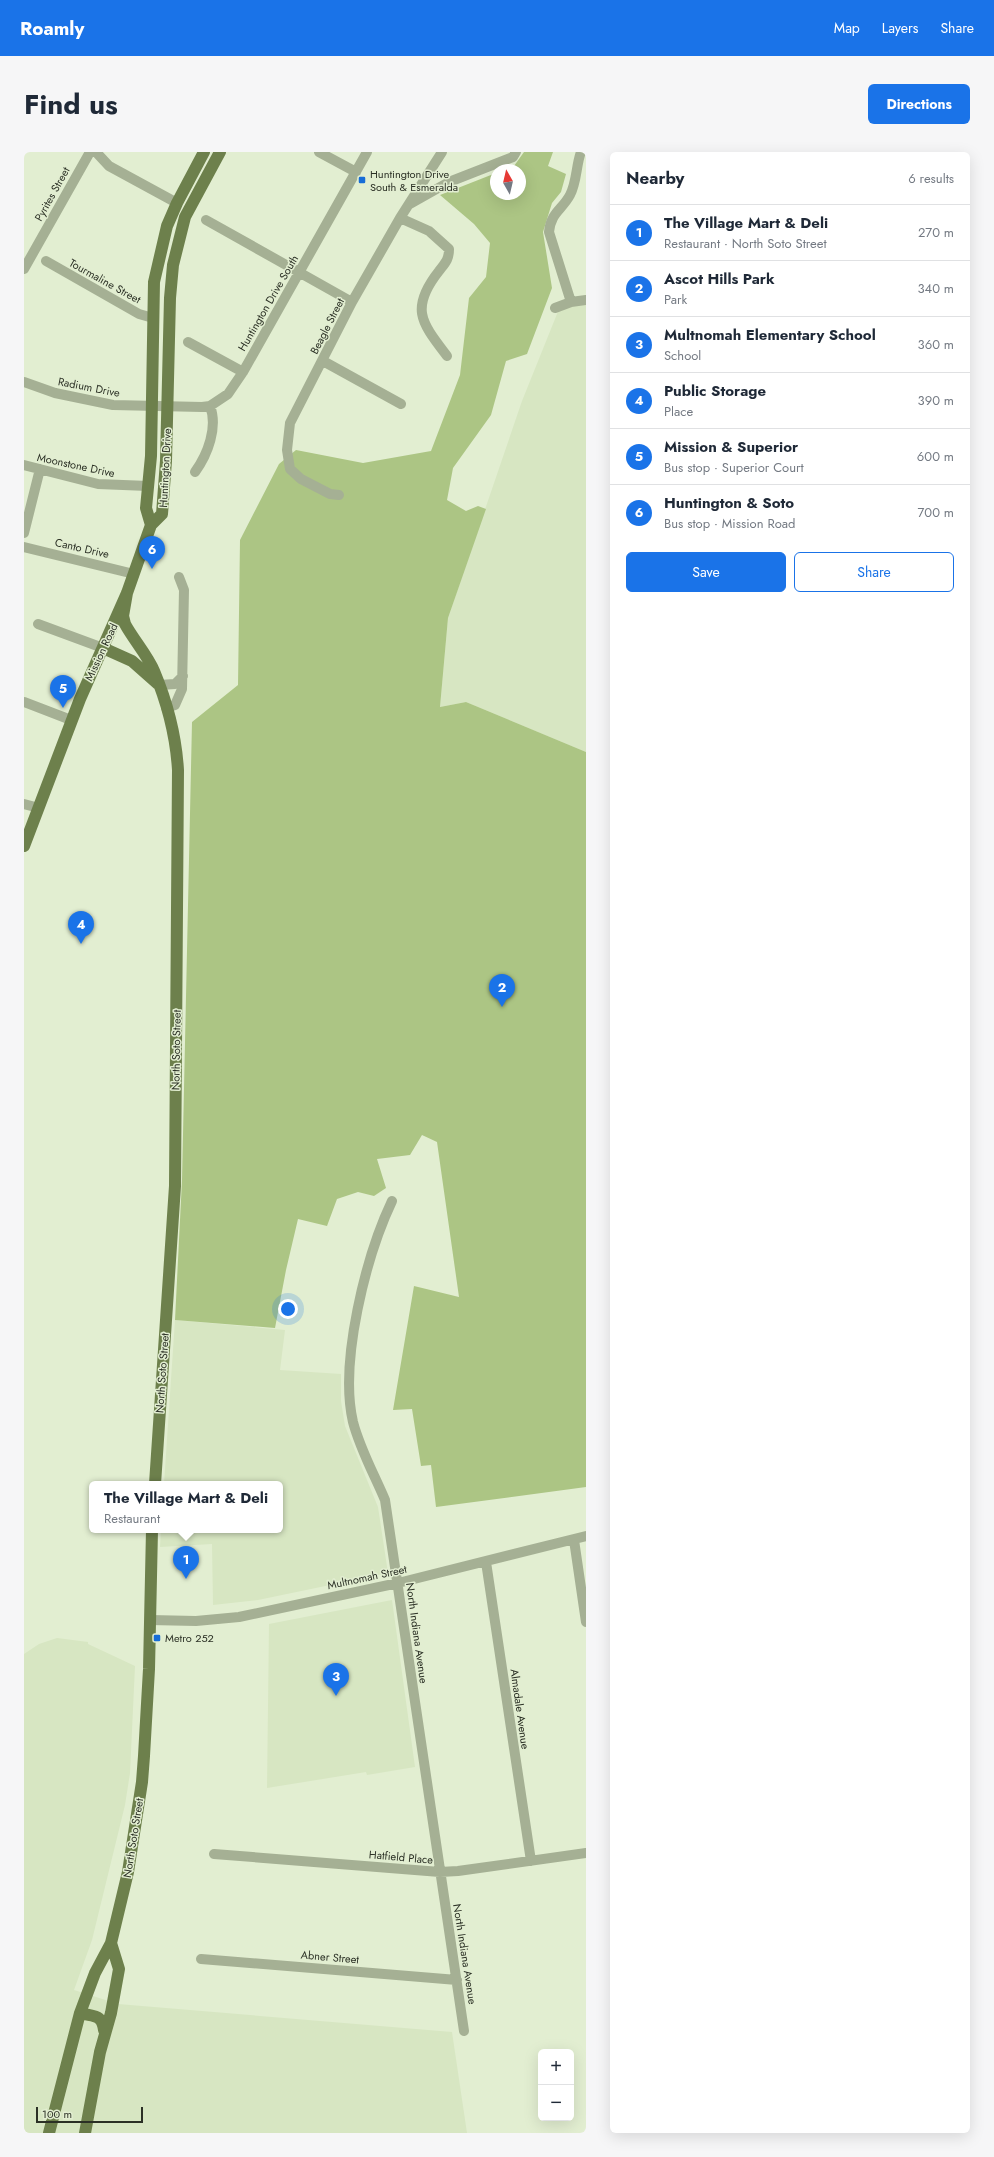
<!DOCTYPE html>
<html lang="en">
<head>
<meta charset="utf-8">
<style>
	body { margin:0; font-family:Jost,sans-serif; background:#f6f6f7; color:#1f2937 }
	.controls { position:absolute; right:12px; bottom:12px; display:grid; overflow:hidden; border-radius:6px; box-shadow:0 4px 16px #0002 }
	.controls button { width:36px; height:36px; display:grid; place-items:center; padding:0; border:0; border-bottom:1px solid #e0e1e3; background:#fff; color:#1f2937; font:20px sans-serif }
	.compass { position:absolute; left:466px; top:12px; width:36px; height:36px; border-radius:50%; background:#fff; box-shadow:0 4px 16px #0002; rotate:352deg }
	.scale { position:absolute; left:12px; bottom:10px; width:107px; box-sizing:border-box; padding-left:4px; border:2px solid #2b3025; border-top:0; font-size:11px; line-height:14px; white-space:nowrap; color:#2b3025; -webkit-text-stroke:3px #e2eed1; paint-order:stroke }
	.you { position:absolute; left:264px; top:1157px; width:14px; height:14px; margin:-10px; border:3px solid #fff; border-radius:50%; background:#1a73e8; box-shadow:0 0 0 6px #1a73e833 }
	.badge { display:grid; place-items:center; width:26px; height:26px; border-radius:50%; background:#1a73e8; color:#fff; font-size:13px; font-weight:700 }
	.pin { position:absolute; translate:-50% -33px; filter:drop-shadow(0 1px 2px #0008) }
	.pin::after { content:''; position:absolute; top:21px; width:14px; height:12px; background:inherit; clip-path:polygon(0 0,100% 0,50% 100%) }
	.popup { position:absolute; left:65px; top:1329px; width:194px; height:52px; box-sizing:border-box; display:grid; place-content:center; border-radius:6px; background:#fff; filter:drop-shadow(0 1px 3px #0005); font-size:13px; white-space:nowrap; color:#747a83 }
	.popup b { font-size:15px; color:#1f2937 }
	.popup::after { content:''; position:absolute; left:50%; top:100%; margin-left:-8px; border:8px solid transparent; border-top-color:#fff }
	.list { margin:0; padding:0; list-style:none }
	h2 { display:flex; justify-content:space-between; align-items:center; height:52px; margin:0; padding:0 16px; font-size:17px }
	h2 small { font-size:13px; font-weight:400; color:#747a83 }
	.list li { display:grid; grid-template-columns:26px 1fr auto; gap:12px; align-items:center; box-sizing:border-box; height:56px; padding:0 16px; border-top:1px solid #e0e1e3 }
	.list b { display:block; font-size:15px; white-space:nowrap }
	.list p { margin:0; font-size:13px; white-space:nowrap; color:#747a83 }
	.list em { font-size:13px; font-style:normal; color:#747a83 }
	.actions { display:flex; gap:8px; padding:12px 16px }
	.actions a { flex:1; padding:9px 0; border:1px solid #1a73e8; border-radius:6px; text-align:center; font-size:14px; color:#1a73e8 }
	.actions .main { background:#1a73e8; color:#fff }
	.map { position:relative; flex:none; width:562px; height:1981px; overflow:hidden; border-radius:6px }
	header { display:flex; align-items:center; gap:24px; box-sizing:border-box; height:56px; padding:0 20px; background:#1a73e8; color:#fff }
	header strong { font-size:19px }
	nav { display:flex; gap:22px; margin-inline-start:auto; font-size:14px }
	.intro { display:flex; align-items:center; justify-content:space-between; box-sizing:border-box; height:96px; padding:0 24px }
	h1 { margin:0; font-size:28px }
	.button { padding:10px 18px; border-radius:6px; background:#1a73e8; color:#fff; font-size:14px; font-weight:700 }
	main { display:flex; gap:24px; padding:0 24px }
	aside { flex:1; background:#fff; border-radius:6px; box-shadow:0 4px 16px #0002 }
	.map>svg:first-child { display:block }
</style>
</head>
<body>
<header>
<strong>Roamly</strong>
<nav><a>Map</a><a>Layers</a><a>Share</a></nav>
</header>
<div class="intro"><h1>Find us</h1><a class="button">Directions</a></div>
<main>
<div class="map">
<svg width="562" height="1981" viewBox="0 0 562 1981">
	<rect width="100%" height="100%" fill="#e2eed1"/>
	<path fill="#d7e6c2" d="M562 151V600L442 550 416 555 424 466 498 249 535 157Z
		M151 1168 261 1178 256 1218 317 1222V1249L321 1274 354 1355 364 1421 234 1448 189 1453 188 1392 136 1395 137 1378H256V1332H140Z
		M368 1448 391 1615 343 1623 342 1620 243 1636 245 1472Z
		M33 1486 64 1490V1492L111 1514 106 1621 101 1653 68 1788 50 1838 94 1852 428 1880 443 1981H0V1502L15 1492Z"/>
	<path fill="#acc584" d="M500 0H529L524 14 542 22 537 40 528 51 519 80 528 136 503 202 482 209 467 263 429 316 423 348 442 359 454 354 462 357 424 466 416 555 442 550 562 600V1335L412 1355 407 1313 397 1314 388 1257 369 1258 390 1134 435 1145 413 990 398 983 386 1003 353 1007 362 1036 350 1044 334 1040 313 1047 303 1074 274 1067 262 1118 251 1176 151 1168 158 1028 168 570 214 533 216 388 255 312 272 298 339 311 407 299 436 223 445 146 462 125 466 91 450 72 416 43 472 21V42H496V18H480L490 14Z"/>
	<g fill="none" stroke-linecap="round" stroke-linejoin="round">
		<path stroke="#a5b094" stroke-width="10" d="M72 0 85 14 153 51
			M295 0 332 20
			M386 52 425 30 489 5 492 0
			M376 66 405 79 425 97C425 108 421 111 415 119 385 157 398 171 423 204
			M182 68 328 150
			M22 109 115 162 129 166
			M0 117 66 0
			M547 150 562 148
			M531 156 547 150 525 80C527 60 538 58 546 43 553 30 552 13 557 0
			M164 190 219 220
			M299 209 377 252
			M0 230 31 241 89 253 178 255 186 254 204 242 219 220 343 0
			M0 313 74 332 124 334
			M171 320C184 302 194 275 186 254
			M315 343 306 342 277 327 266 317 263 298 266 271 328 150 376 66 418 0
			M0 381 16 317
			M0 395 110 422
			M14 472 79 496
			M135 533 151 532 159 524
			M0 550 47 568
			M142 556 151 553 158 537 160 438 155 425
			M0 652 15 656
			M368 1049C342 1104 315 1210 329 1270 336 1297 350 1322 361 1348L440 1879
			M550 1388 562 1470
			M462 1410 507 1709
			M126 1468 172 1469 215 1465 374 1431 562 1384
			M190 1702 416 1720 434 1719 562 1701
			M177 1807 433 1828"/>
		<path stroke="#6d804c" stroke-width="12" d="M127 373 122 356 127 304 130 130 143 74 153 51 180 0
			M103 441 99 464 101 472C109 487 124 504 130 519 143 550 152 585 154 618L151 1034 131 1332
			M79 496 108 509 134 532
			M0 694 56 547 103 441 127 373 138 362 142 309 146 146 149 113 161 65 196 0
			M56 1861C70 1865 78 1862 80 1878
			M25 1981 56 1861 71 1821 87 1791 104 1720 118 1630 120 1604 125 1517 128 1378
			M61 1981 76 1900 87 1861 95 1817 87 1791"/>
	</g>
	<g fill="#176dd7" stroke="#e2eed1" stroke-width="1.5">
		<rect x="334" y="24" width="8" height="8" rx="2"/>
		<rect x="129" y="1482" width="8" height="8" rx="2"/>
	</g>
	<g text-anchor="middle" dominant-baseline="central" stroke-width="3" stroke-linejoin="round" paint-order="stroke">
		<g font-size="11" fill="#2b3025" stroke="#e2eed1" text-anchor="start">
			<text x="346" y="22">Huntington Drive<tspan x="346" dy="13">South &amp; Esmeralda</tspan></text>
			<text x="141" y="1486">Metro 252</text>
		</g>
		<g font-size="11" fill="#2b3025" stroke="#e2eed1">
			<text transform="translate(28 42) rotate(-61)">Pyrites Street</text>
			<text transform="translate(81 129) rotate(29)">Tourmaline Street</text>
			<text transform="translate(244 151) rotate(-60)">Huntington Drive South</text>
			<text transform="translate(303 174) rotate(-63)">Beagle Street</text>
			<text transform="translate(65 235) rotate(11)">Radium Drive</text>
			<text transform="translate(52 313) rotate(12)">Moonstone Drive</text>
			<text transform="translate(141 316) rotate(-87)">Huntington Drive</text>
			<text transform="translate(58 396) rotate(13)">Canto Drive</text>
			<text transform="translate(77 500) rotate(-65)">Mission Road</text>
			<text transform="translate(152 898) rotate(-89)">North Soto Street</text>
			<text transform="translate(138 1221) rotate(-86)">North Soto Street</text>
			<text transform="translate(343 1425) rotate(-12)">Multnomah Street</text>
			<text transform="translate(393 1481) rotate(82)">North Indiana Avenue</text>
			<text transform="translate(496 1557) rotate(82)">Almadale Avenue</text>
			<text transform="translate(109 1686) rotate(-81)">North Soto Street</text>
			<text transform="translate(377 1705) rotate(5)">Hatfield Place</text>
			<text transform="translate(441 1802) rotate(81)">North Indiana Avenue</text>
			<text transform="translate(306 1805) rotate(5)">Abner Street</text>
		</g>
	</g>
</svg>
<div class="controls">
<button>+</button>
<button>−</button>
</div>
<svg class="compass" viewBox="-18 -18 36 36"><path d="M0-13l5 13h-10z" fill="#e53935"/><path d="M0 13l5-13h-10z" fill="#747a83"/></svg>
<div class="scale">100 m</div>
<div class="you"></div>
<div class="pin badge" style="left:162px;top:1427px">1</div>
<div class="popup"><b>The Village Mart &amp; Deli</b>Restaurant</div>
<div class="pin badge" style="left:478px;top:855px">2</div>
<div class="pin badge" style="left:312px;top:1544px">3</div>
<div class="pin badge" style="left:57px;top:792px">4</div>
<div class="pin badge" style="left:39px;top:556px">5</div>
<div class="pin badge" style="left:128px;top:417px">6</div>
</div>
<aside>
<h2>Nearby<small>6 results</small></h2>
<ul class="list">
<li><span class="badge">1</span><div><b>The Village Mart &amp; Deli</b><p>Restaurant · North Soto Street</p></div><em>270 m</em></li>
<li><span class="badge">2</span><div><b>Ascot Hills Park</b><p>Park</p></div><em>340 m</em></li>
<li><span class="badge">3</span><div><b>Multnomah Elementary School</b><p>School</p></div><em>360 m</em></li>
<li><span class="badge">4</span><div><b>Public Storage</b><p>Place</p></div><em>390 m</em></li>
<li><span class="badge">5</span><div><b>Mission &amp; Superior</b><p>Bus stop · Superior Court</p></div><em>600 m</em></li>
<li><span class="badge">6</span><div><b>Huntington &amp; Soto</b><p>Bus stop · Mission Road</p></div><em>700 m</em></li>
</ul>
<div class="actions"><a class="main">Save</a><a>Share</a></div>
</aside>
</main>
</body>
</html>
